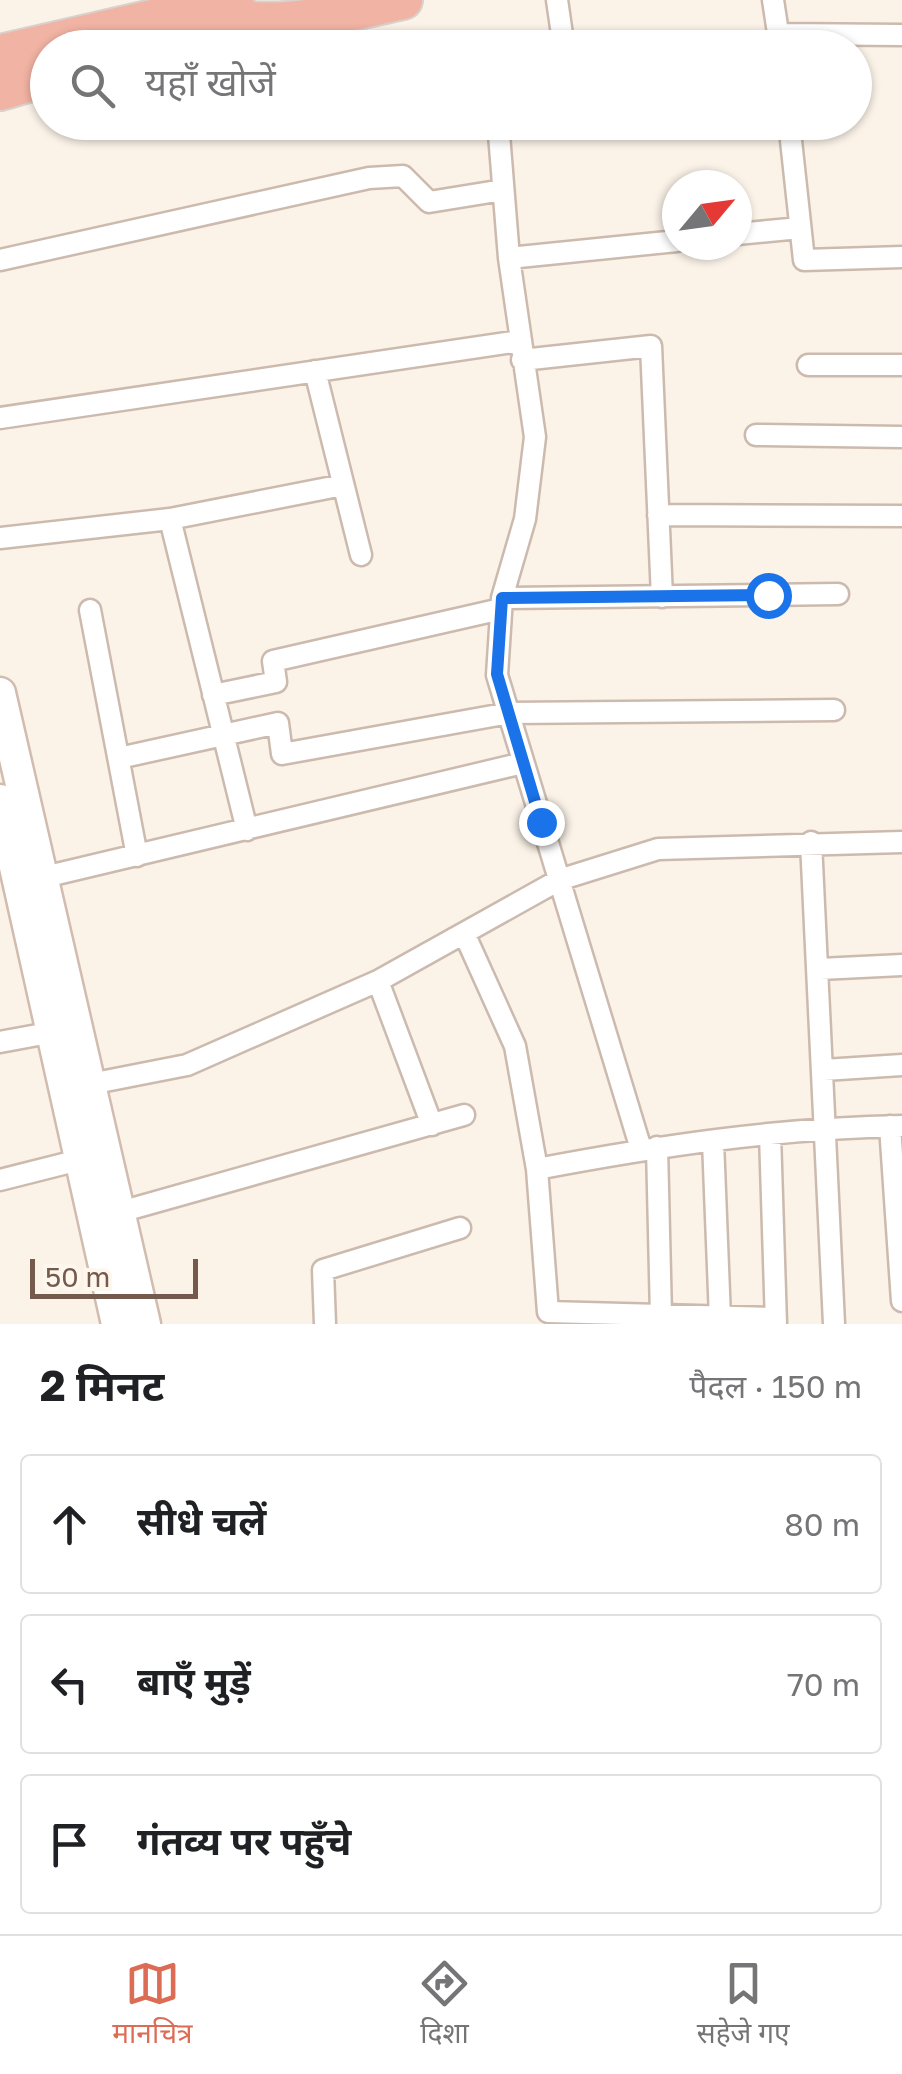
<!DOCTYPE html>
<html lang="hi">
<head>
<meta charset="utf-8">
<style>
	body { margin:0; font-family:"Golos Text","Noto Sans Devanagari",sans-serif; background:#f6f6f6; color:#202124 }
	.compass { position:absolute; left:662px; top:170px; width:90px; height:90px; border-radius:50%; background:#fff; box-shadow:0 2px 8px #0004; rotate:61deg }
	.scale { position:absolute; left:30px; bottom:25px; width:168px; box-sizing:border-box; padding-left:10px; border:5px solid #74594d; border-top:0; font-size:28px; line-height:35px; white-space:nowrap; color:#74594d; -webkit-text-stroke:8px #fef7ee; paint-order:stroke }
	.stop { position:absolute; width:30px; height:30px; margin:-22px; border:8px solid #1a73e8; border-radius:50%; background:#fff }
	.stop.end { background:#1a73e8; border-color:#fff; box-shadow:0 2px 10px #0008 }
	.list { margin:0; padding:0; list-style:none }
	h2 { display:flex; justify-content:space-between; align-items:center; height:130px; margin:0; padding:0 40px; font-size:42px }
	h2 small { font-size:32px; font-weight:400; color:#757577 }
	.list li { display:grid; grid-template-columns:65px 1fr auto; gap:30px; align-items:center; box-sizing:border-box; height:140px; margin:0 20px 20px; padding:0 20px; border:2px solid #e0e0e0; border-radius:10px }
	.list b { display:block; font-size:38px; white-space:nowrap }
	.list em { font-size:32px; font-style:normal; color:#757577 }
	.icon { flex:none; width:55px; height:55px; fill:none; stroke:currentColor; stroke-width:2; stroke-linecap:round; stroke-linejoin:round }
	.map { position:relative; flex:none; width:902px; height:1324px; overflow:hidden }
	.search { position:absolute; background:#fff; box-shadow:0 2px 8px #0004; left:30px; right:30px; top:30px; height:110px; display:flex; align-items:center; gap:25px; box-sizing:border-box; padding:0 35px; border-radius:55px; color:#757577; font-size:38px }
	.sheet { height:610px; background:#fff }
	nav { display:flex; justify-content:space-around; align-items:center; box-sizing:border-box; height:140px; border-top:2px solid #e0e0e0; background:#fff; font-size:28px; color:#757577 }
	nav a { display:grid; justify-items:center; gap:5px }
	nav .on { color:#dd6c55 }
	.map>svg:first-child { display:block }
</style>
</head>
<body>
<div class="map">
<svg width="902" height="1324" viewBox="0 0 902 1324">
	<rect width="100%" height="100%" fill="#fbf3e8"/>
	<g fill="none" stroke-linecap="round" stroke-linejoin="round">
		<g stroke="#ccbaae" stroke-width="25">
			<path id="street" d="M557 0 564 48
				M773 0 780 46
				M779 34 902 35
				M498 122 509 258 535 437 525 519 502 598 497 675 641 1149
				M789 122 804 260 902 257
				M737 234 800 228
				M509 258 677 241
				M0 260 369 178 403 176 429 202 503 190
				M522 360 651 346 662 597
				M808 365H902
				M315 371 361 555
				M0 418 520 341
				M756 435 902 437
				M658 515 902 516
				M170 519 247 830
				M0 538 170 519 343 485
				M502 598 838 594
				M90 610 137 856
				M213 695 276 682 273 661 501 609
				M119 758 278 723 282 754 509 713 834 710
				M811 842 834 1324
				M40 878 523 763
				M464 933 515 1046 537 1169 548 1312 775 1318
				M820 969 902 965
				M378 981 432 1125
				M0 1042 54 1032
				M824 1070 902 1065
				M90 1084 187 1065 378 981 559 880 658 849 902 842
				M890 1126 902 1301
				M770 1134 776 1324
				M713 1141 720 1318
				M657 1147 661 1316
				M537 1169C658 1146 779 1128 902 1126
				M0 1180 83 1159
				M120 1212 464 1115
				M325 1324 323 1270 460 1228"/>
		</g>
		<g stroke="#d1bcaf" stroke-width="35">
			<path id="secondary" d="M0 693 145 1324
				M0 800 117 1324"/>
		</g>
		<g stroke="#d8d1cd" stroke-width="42">
			<path id="highway" d="M196 9C266 35 333 15 403 0
				M168 48 242 16
				M0 54 196 9 216 0
				M0 91 48 77"/>
		</g>
		<use href="#street" stroke="#fff" stroke-width="20"/>
		<use href="#secondary" stroke="#fff" stroke-width="30"/>
		<use href="#highway" stroke="#f1b3a3" stroke-width="38"/>
	</g>
	<g fill="none" stroke-linecap="round" stroke-linejoin="round">
		<path stroke="#1a73e8" stroke-width="12" d="M541 822 497 674 502 598 768 595"/>
	</g>
</svg>
<svg class="compass" viewBox="-18 -18 36 36"><path d="M0-13l5 13h-10z" fill="#e53935"/><path d="M0 13l5-13h-10z" fill="#757577"/></svg>
<div class="scale">50 m</div>
<div class="stop" style="left:768px;top:595px"></div>
<div class="stop end" style="left:541px;top:822px"></div>
<div class="search"><svg class="icon" aria-label="search" viewBox="0 0 24 24"><circle cx="10" cy="10" r="6"/><path d="M15 15l6 6"/></svg>यहाँ खोजें</div>
</div>
<section class="sheet">
<h2>2 मिनट<small>पैदल · 150 m</small></h2>
<ul class="list">
<li><svg class="icon" aria-label="ahead" viewBox="0 0 24 24"><path d="M12 20V5M6 11l6-6 6 6"/></svg><div><b>सीधे चलें</b></div><em>80 m</em></li>
<li><svg class="icon" aria-label="left" viewBox="0 0 24 24"><path d="M17 20v-9H6M10 6l-5 5 5 5"/></svg><div><b>बाएँ मुड़ें</b></div><em>70 m</em></li>
<li><svg class="icon" aria-label="arrive" viewBox="0 0 24 24"><path d="M6 21V4h12l-3 4 3 4H6"/></svg><div><b>गंतव्य पर पहुँचे</b></div></li>
</ul>
</section>
<nav>
<a class="on"><svg class="icon" aria-label="map" viewBox="0 0 24 24"><path d="M3 6l6-2 6 2 6-2v14l-6 2-6-2-6 2zM9 4v14M15 6v14"/></svg>मानचित्र</a>
<a><svg class="icon" aria-label="directions" viewBox="0 0 24 24"><path d="M12 3l9 9-9 9-9-9zM9 14v-3h6M13 9l2 2-2 2"/></svg>दिशा</a>
<a><svg class="icon" aria-label="saved" viewBox="0 0 24 24"><path d="M7 4h10v16l-5-4-5 4z"/></svg>सहेजे गए</a>
</nav>
</body>
</html>
